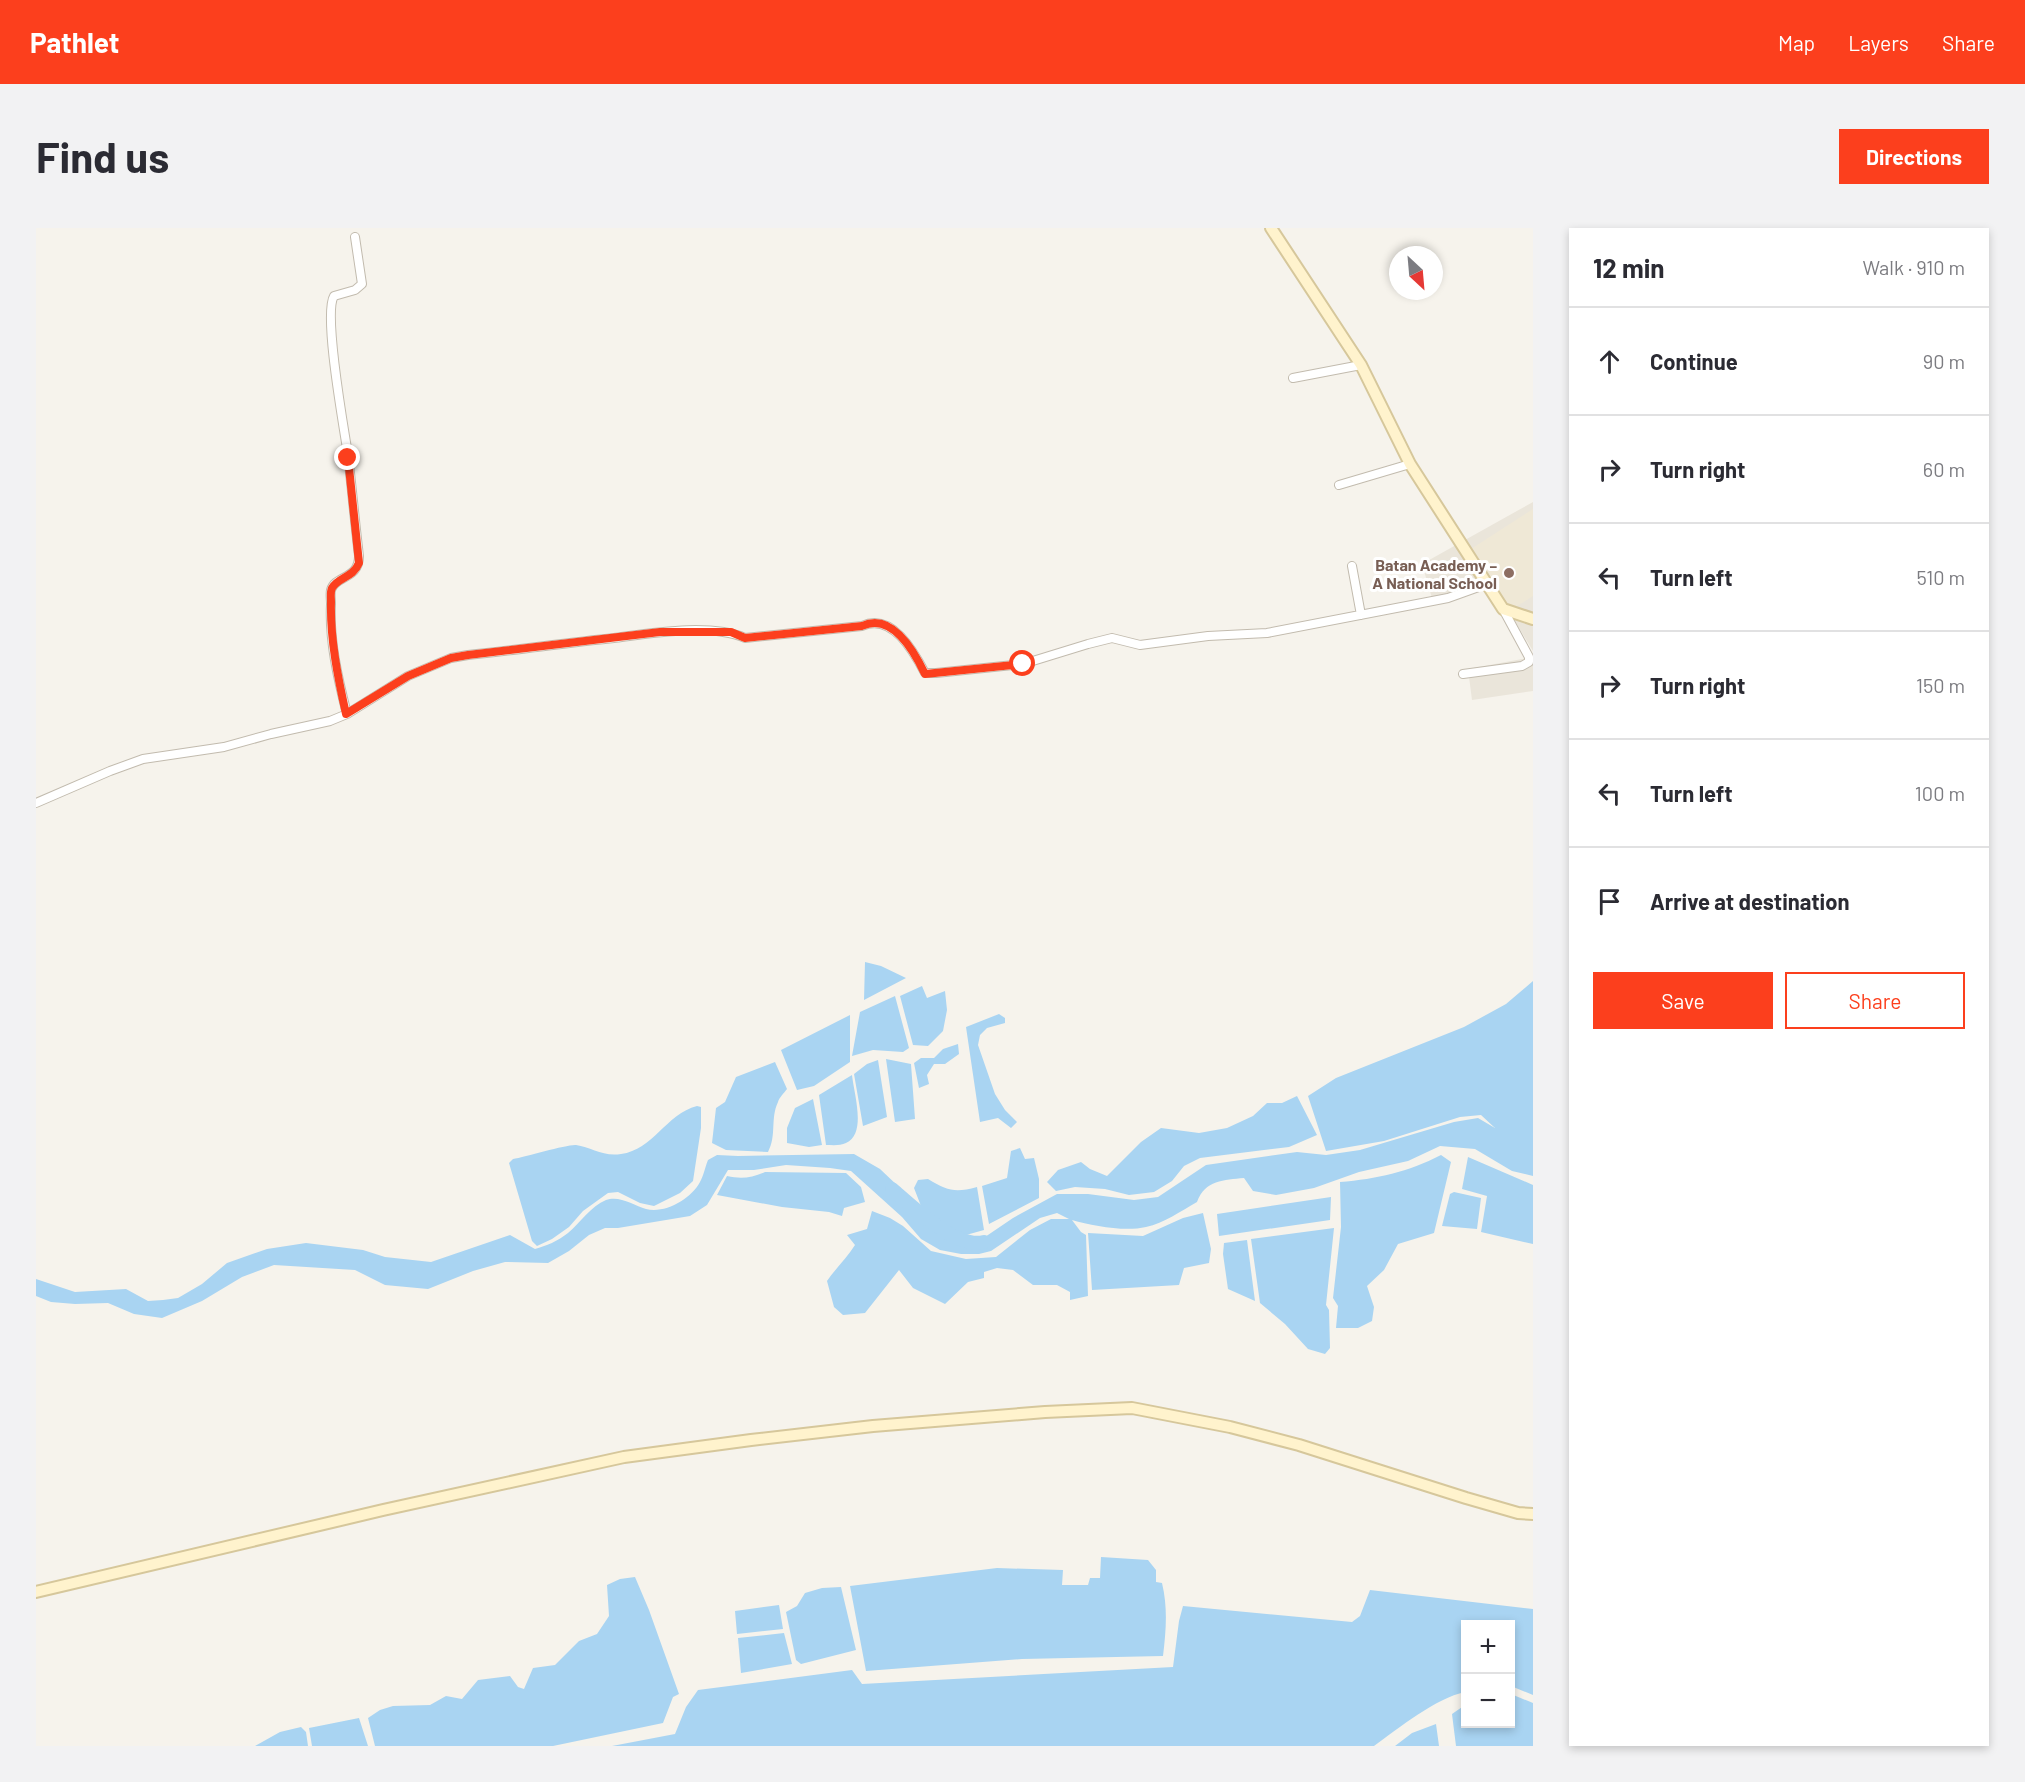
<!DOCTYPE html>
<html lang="en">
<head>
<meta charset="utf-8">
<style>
	body { margin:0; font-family:Barlow,sans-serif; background:#f2f2f3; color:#2b2b33 }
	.controls { position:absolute; right:18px; bottom:18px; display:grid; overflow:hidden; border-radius:0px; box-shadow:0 3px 9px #0003 }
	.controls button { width:54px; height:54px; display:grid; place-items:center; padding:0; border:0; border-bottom:2px solid #e1e1e2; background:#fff; color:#2b2b33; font:30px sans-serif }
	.compass { position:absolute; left:1353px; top:18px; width:54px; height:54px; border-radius:50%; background:#fff; box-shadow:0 3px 9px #0003; rotate:154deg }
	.stop { position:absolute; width:18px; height:18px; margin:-14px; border:4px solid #fc3f1d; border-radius:50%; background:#fff }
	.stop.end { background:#fc3f1d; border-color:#fff; box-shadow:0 2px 6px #0008 }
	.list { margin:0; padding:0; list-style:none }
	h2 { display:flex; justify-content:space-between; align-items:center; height:78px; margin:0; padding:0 24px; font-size:26px }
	h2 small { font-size:20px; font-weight:400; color:#7c7c81 }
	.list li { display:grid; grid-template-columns:39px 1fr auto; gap:18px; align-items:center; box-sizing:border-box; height:108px; padding:0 24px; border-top:2px solid #e1e1e2 }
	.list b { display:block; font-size:22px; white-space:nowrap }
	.list em { font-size:20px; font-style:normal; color:#7c7c81 }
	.actions { display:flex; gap:12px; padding:18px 24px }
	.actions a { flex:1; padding:14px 0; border:2px solid #fc3f1d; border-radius:0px; text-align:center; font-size:21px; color:#fc3f1d }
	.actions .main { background:#fc3f1d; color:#fff }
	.icon { flex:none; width:33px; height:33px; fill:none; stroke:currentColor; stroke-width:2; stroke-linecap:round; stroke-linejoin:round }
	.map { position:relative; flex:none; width:1497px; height:1518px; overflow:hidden; border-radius:0px }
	header { display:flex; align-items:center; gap:36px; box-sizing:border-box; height:84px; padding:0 30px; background:#fc3f1d; color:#fff }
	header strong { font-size:28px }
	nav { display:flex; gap:33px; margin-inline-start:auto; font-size:21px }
	.intro { display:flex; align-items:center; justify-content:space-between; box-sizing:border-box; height:144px; padding:0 36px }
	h1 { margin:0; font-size:42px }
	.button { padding:15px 27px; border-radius:0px; background:#fc3f1d; color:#fff; font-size:21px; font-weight:700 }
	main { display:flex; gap:36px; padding:0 36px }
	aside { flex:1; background:#fff; border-radius:0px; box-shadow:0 3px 9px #0003 }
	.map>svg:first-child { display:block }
</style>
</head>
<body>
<header>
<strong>Pathlet</strong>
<nav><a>Map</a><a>Layers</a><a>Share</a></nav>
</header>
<div class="intro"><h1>Find us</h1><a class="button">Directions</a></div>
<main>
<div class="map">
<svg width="1497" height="1518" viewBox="0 0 1497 1518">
	<rect width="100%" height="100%" fill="#f6f3ec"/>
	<path fill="#eae5da" d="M1497 274V423L1458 359 1398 377 1386 336Z
		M1497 429V463L1436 472 1432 441Z"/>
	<path fill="#efe8d6" d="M1497 281V368L1478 380 1468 375 1435 321Z"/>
	<path fill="#a9d4f2" d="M829 734 845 738 870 750 828 772Z
		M1497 753V948L1476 943 1439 921 1404 918 1372 933 1323 944 1278 960 1240 967 1217 963 1208 950C1188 952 1169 952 1161 974 1145 983 1128 995 1110 999 1089 1004 1057 998 1036 992L1045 1004 1050 1007 1052 1068 1034 1072V1064L1021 1057H997L977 1042 961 1040 948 1044V1050L932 1054 909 1076 877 1060 863 1042 829 1085 807 1087 798 1079 791 1053C800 1040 811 1030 819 1017L811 1007 831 1001 836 983 854 990 867 998 895 1023 930 1031 960 1029 994 1002 1015 991H1033L1021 985 1004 990 955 1023 943 1026H925L904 1022 885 1011 866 989 815 943 794 940 750 937 718 942H692L671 977 654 988 582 1000H569L553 1007 533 1023 512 1035 469 1034 437 1043 392 1061 349 1057 319 1042 238 1037 206 1049 166 1073 126 1090 98 1086 72 1075 39 1076 15 1074 0 1068V1051L39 1064 90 1061 112 1073 127 1072 142 1070 166 1056 191 1035 231 1021 270 1015 327 1022 349 1029 395 1034 474 1007 499 1021C510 1018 522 1013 532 1005 544 995 555 978 570 972 583 967 598 977 610 981 629 986 655 971 664 954 668 947 669 939 672 932L681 927 702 928 818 926 844 941 863 959 877 985 900 1003 921 1015 949 1009 977 990 1021 966H1052L1098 972 1122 969 1170 937 1261 924 1290 927 1324 922 1418 894 1442 890 1459 900 1445 887 1424 889 1348 913 1290 923 1272 868 1300 850 1428 799 1470 776Z
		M886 758 891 770 909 763 911 782 907 803 892 818 877 817 864 768Z
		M859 768 873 820 867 824 837 822 816 828 824 784Z
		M963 786 969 790V795L951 800 944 807 942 817 959 866 969 882 981 894 975 900 962 890 944 894 930 799Z
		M814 787V834L778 858 761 862 745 822Z
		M922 816 923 826 909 836H898L891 847 893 856 883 860 878 835 885 830H898L907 821Z
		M850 831 875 836 879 891 859 894Z
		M842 832 851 889 827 898 818 846 831 836Z
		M739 834 751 861C748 865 743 870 742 874 734 891 741 907 732 924L690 922 676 915 680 880 689 874 700 849Z
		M816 847C818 866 831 906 810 915 804 918 796 917 790 917L783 867Z
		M1261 868 1281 907 1253 919 1164 930 1148 938 1136 953 1118 964 1093 967 1069 961 1039 959 1020 963 1011 954 1022 942 1045 934 1054 941 1071 948 1105 914 1125 900 1163 905 1191 900 1217 888 1231 875H1246Z
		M777 871 786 917 773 919 751 915V900L759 880Z
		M661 878 665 879V900L657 953 644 965 618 978 604 975 582 964 572 965 547 983 533 999 516 1011 501 1018 496 1013 473 935 477 931C489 929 532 916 540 917 555 919 567 929 585 926 617 922 630 886 661 878Z
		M984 920 989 931 998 930 1003 951V970L953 996 946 958 971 950 975 923Z
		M1405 927 1415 934 1398 1005 1362 1016 1348 1042 1331 1058 1338 1079 1336 1093 1322 1100H1300L1302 1078 1297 1070 1305 999 1304 954C1341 951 1372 944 1405 927Z
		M1432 929 1497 957V1016L1445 1004 1451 968 1426 961Z
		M729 944 810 945 825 959 829 974 808 980 806 988 793 984 746 979 681 967 691 948C705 951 715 950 729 944Z
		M892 951C912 963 919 965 941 959L948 1002 930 1007 910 1003 885 978 878 960 882 952Z
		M1418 964 1445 970 1441 1001 1406 998 1414 966Z
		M1295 969 1294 992 1183 1008 1181 986Z
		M1167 985 1175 1021 1173 1035 1148 1040 1143 1057 1056 1062 1052 1005 1107 1008 1147 990Z
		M1298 1000 1290 1077 1293 1082 1294 1120 1289 1126 1272 1121 1249 1096 1224 1075 1215 1011Z
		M1211 1012 1219 1073 1192 1061 1187 1026 1188 1015Z
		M1065 1329 1112 1332 1120 1342V1354L1126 1355C1132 1380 1130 1403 1127 1428L986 1431 830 1443 814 1358 961 1340 1027 1342 1026 1357H1052L1054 1350H1064Z
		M599 1349 613 1382 643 1466 637 1469 627 1495 517 1518H339L332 1490 344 1482 357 1478 394 1477 410 1468 426 1471 442 1452 474 1448 482 1459 488 1461 497 1440 519 1437 543 1413 561 1406 573 1388 571 1357 584 1351Z
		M805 1359 820 1422 765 1436 760 1432 750 1384 761 1378 769 1365 786 1360Z
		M1334 1362 1497 1381V1467L1475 1458 1474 1396H1430L1429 1464C1400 1470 1363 1500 1338 1518H576L639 1506 650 1479 662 1462 816 1442 826 1456 1137 1439 1143 1393 1147 1378 1316 1394 1324 1388Z
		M743 1377 747 1401 701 1406 699 1383Z
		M748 1405 756 1436 705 1445 702 1410Z
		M1475 1466 1497 1475V1518H1420L1416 1486 1429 1477 1430 1496H1474Z
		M323 1490 332 1518H276L273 1500Z
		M1400 1496 1403 1518H1359L1376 1505Z
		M265 1499 270 1504 272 1518H219L244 1504Z"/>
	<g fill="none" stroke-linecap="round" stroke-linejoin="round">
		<path stroke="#a9d4f2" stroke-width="14" d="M856 961C877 979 920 1021 948 1014"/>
		<g stroke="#c2bbae" stroke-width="10">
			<path id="street" d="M1257 150 1325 137
				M1303 257 1374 236
				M1316 338 1325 387
				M1427 446 1486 438 1493 434V429L1467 381
				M311 486C302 451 293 412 295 376 295 372 294 366 295 362 299 347 323 352 323 328 319 295 316 261 312 227 308 200 287 86 298 68L319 62 326 56 319 9
				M0 575 74 543 107 531 188 519 235 506 294 493 311 486 372 448 415 430 432 427C481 422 529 415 578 410 616 405 674 395 709 410L826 398C856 384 878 424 889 445H900L987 436 1052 416 1076 410 1104 417 1172 408 1231 405 1412 370 1451 356"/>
		</g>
		<g stroke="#d6c79b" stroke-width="14">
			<path id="secondary" d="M1235 0 1325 137 1374 236 1467 381 1497 391
				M0 1364 347 1282 588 1229 715 1212 837 1198 1009 1184 1096 1180 1194 1199 1263 1217 1430 1270 1482 1285 1497 1286"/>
		</g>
		<use href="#street" stroke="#fff" stroke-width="8"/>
		<use href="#secondary" stroke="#fff3cd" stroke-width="10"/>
	</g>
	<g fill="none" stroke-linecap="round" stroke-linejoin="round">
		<path stroke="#fc3f1d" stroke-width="8" d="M312 230 323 335C317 350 302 349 296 360 294 364 295 369 295 374 294 411 302 450 310 486L372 448 415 430 432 427 624 404H695L709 410 826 398C856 384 878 423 889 446L987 436"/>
	</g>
	<circle fill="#8d6e63" stroke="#fff" stroke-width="2" cx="1473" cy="345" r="6"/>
	<g text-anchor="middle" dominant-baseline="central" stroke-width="6" stroke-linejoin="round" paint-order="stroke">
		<g font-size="16" font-weight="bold" fill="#785e54" stroke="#fff" text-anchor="end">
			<text x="1461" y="336">Batan Academy –<tspan x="1461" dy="18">A National School</tspan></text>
		</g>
	</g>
</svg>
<div class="controls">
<button>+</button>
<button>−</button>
</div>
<svg class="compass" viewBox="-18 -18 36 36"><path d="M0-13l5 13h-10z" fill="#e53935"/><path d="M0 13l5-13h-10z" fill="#7c7c81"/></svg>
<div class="stop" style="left:987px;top:436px"></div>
<div class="stop end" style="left:312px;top:230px"></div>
</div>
<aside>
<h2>12 min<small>Walk · 910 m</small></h2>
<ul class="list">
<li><svg class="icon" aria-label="ahead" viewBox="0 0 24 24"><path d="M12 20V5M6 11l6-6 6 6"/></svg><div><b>Continue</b></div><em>90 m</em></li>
<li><svg class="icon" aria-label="right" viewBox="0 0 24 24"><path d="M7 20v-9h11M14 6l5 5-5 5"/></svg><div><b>Turn right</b></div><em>60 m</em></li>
<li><svg class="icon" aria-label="left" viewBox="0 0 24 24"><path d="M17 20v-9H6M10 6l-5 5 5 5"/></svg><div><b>Turn left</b></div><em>510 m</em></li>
<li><svg class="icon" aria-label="right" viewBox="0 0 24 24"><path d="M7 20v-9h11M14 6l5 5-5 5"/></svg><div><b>Turn right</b></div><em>150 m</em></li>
<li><svg class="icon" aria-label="left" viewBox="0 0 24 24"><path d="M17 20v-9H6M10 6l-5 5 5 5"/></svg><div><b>Turn left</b></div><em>100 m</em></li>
<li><svg class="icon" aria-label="arrive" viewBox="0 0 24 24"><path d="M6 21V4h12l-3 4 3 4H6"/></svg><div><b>Arrive at destination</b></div></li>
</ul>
<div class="actions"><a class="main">Save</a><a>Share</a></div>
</aside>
</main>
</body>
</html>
